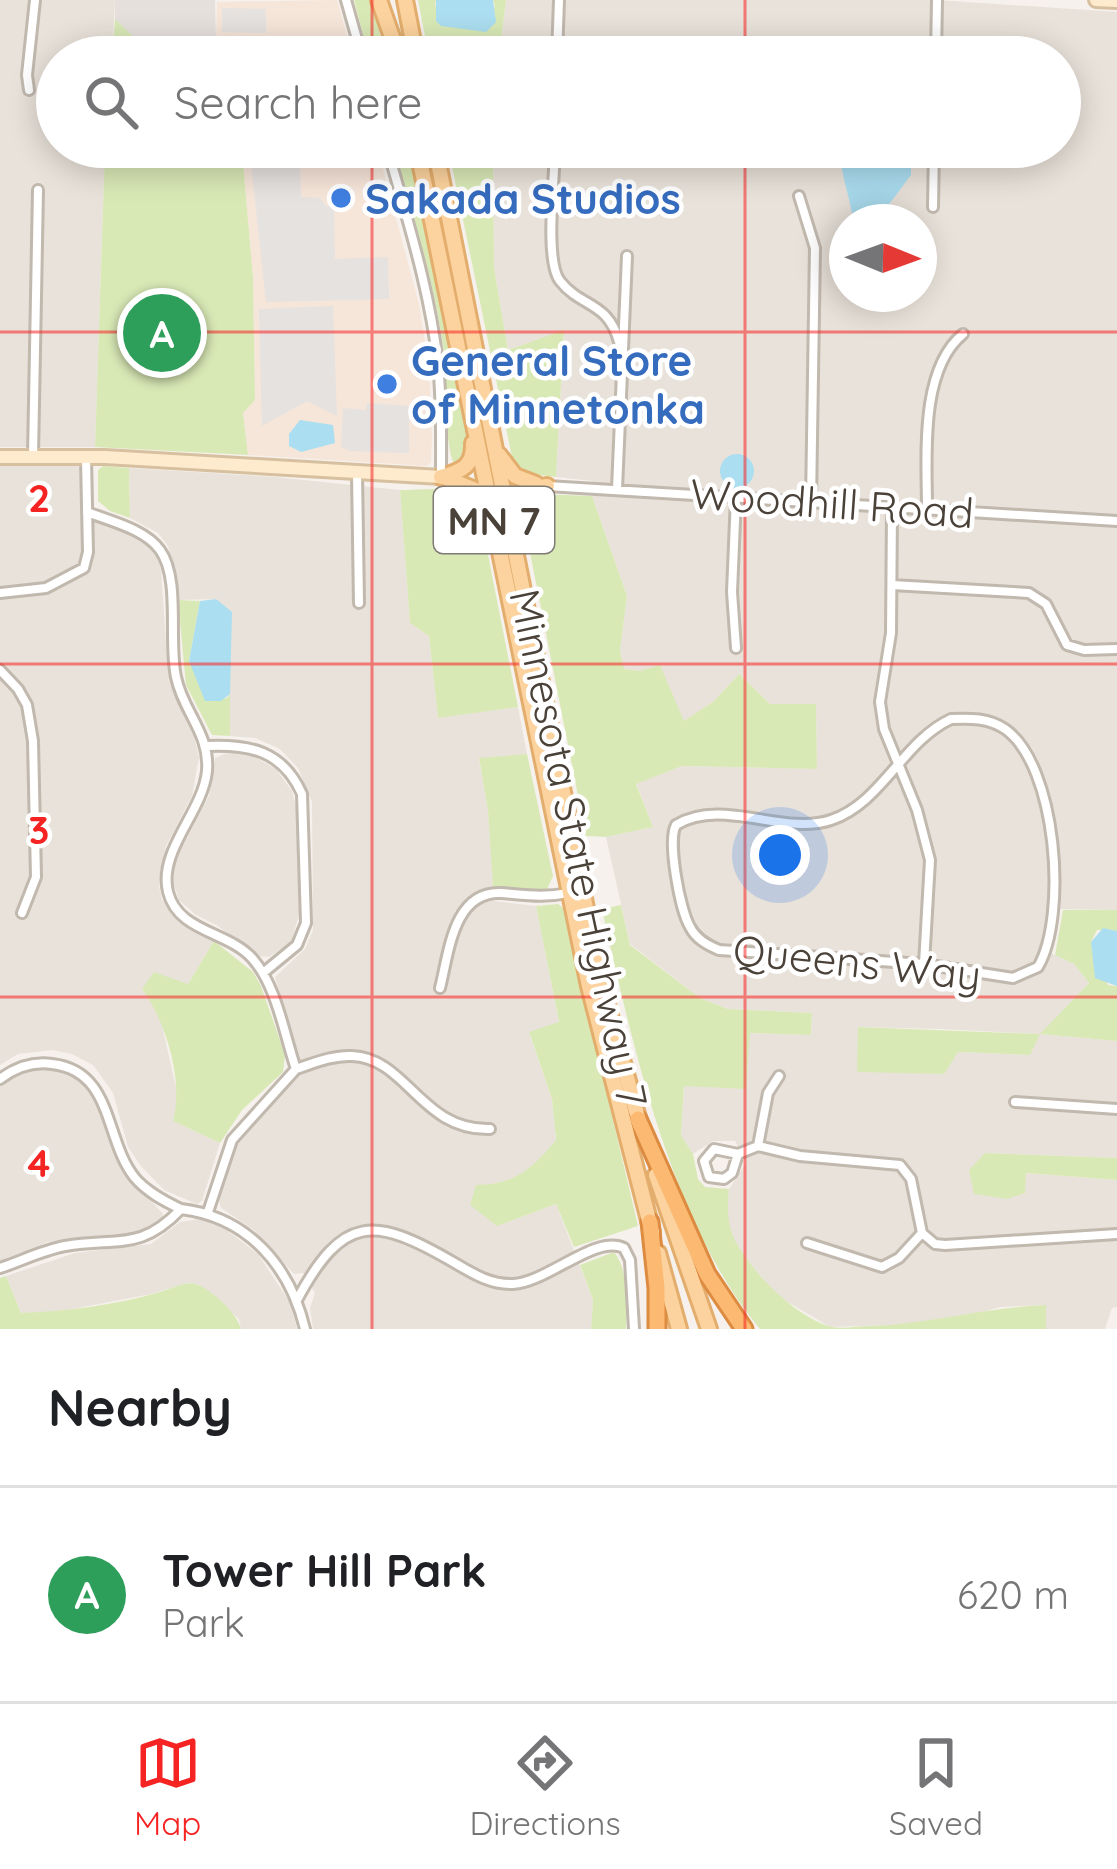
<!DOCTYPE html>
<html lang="en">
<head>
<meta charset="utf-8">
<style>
	body { margin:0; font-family:Quicksand,sans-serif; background:#f2f2f2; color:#202124 }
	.compass { position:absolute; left:829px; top:204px; width:108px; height:108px; border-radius:50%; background:#fff; box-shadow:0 6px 30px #0003; rotate:91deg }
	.you { position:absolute; left:780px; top:855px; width:42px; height:42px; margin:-30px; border:9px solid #fff; border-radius:50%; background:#1a73e8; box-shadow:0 0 0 18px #1a73e833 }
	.badge { display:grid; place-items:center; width:78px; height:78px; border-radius:50%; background:#f62323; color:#fff; font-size:39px; font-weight:700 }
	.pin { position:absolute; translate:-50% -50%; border:6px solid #fff; box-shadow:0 3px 12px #0006 }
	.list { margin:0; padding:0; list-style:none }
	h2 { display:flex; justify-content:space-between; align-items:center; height:156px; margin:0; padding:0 48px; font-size:51px }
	h2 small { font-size:39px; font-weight:400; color:#757577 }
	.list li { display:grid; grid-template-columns:78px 1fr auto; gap:36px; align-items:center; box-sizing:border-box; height:216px; padding:0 48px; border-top:3px solid #e0e0e0 }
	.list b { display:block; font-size:45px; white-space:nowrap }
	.list p { margin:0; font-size:39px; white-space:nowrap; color:#757577 }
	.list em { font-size:39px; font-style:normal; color:#757577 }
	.icon { flex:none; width:66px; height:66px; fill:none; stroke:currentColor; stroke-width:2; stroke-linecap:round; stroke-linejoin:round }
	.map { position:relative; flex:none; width:1117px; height:1329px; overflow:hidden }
	.search { position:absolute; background:#fff; box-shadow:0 6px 30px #0003; left:36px; right:36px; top:36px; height:132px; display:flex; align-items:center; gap:30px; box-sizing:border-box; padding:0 42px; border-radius:66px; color:#757577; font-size:45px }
	.sheet { height:372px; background:#fff }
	nav { display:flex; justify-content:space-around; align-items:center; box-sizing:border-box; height:168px; border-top:3px solid #e0e0e0; background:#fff; font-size:33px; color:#757577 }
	nav a { display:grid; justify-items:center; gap:6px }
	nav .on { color:#f62323 }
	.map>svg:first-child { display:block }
</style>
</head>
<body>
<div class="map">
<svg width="1117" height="1329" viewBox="0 0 1117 1329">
	<rect width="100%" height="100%" fill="#f6f1ec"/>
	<path fill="#e9e2da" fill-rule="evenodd" d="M0 0H115L112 57H57V147H105L95 447H0Z
		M506 0H937L1117 12V910L1047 909 1040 948 1074 964 1089 983 1041 1034 1117 1041V1158L985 1153 1025 1173 1117 1180V1307L1112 1308 1105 1329H1046V1305L1001 1307 958 1318 892 1325 830 1327 776 1295 737 1247 726 1221 729 1189 746 1163 735 1141H713L693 1154 681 1135 684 1085 749 1033 811 1035 812 1013 728 1009 700 998 630 944 606 837 653 827 636 783 682 766 817 769 816 704H770L739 674 714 701 683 722 640 671 623 669 620 651 627 596 592 496 593 481 556 477 564 331 508 350 494 268 493 147H1060V57H499ZM847 222H919V294H847ZM859 1027 941 1029 1039 1034 1029 1055 957 1052Z
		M0 465H76L81 468V521L103 522 142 540 157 557 161 570 168 672 192 728 199 757 192 796 166 846 159 886 162 900 182 924 214 941 188 984 142 989 159 1012 179 1101 173 1121 220 1143 202 1201 197 1204 164 1190 140 1165 128 1147 113 1093 93 1065 72 1054 52 1050 18 1054 0 1065Z
		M129 468 275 477 400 490 410 623 429 636 438 717 518 707 527 754 479 759 488 811 494 901 536 906 559 1023 529 1033 552 1099 556 1140 534 1167 504 1185H476L497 1226 556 1204 593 1300 591 1329H313L310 1308 315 1293 303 1273 294 1274 254 1230 221 1208 219 1200 236 1146 250 1125 301 1073 275 977 305 949 313 930 312 802 298 768 280 749 255 738 230 736V640L216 599 178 600 168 546 158 533 130 518Z
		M230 752 248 753 276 769 292 791 296 807 299 915 291 942 269 957 257 956 218 926 196 915 179 900 174 885V863L209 796 215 758Z
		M39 1065 66 1069 91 1086 100 1100 125 1172 163 1214 162 1219 136 1233 48 1242 0 1261V1086L13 1076Z
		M206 1218 219 1224 258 1254 291 1304 297 1329H241L239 1319 199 1285 188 1283 151 1294 57 1312 21 1313 6 1276 75 1253 151 1244 180 1222Z"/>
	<path fill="#f6e5d9" d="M337 0 353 57H232V42H216L217 2Z
		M237 147H377L419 304 429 366 432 438 431 462 427 466 248 455 243 413 255 400 253 277 242 152Z"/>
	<path fill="#e6e0dd" d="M115 0H215L216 42 197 50 145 49 115 19Z"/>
	<path fill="#d9e9b6" d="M354 0H371L386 57H369Z
		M418 0H436L435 6 495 7 493 0H506L499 57H429Z
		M115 19 146 49 197 50 216 42H232V57H112Z
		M105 147H237L242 152 253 277 255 400 243 413 248 455 95 447Z
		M394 147H408L469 443 467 457 458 464H454C444 445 447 373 443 345 433 278 412 212 394 147Z
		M448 147H493L494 268 508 350 564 330 556 477 523 473 513 462Z
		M103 466 129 468 130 518 110 511 98 501V470Z
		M400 490C430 490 461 482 479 509L518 707 438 718 429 636 410 623Z
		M534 494 592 496 627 596 620 651 624 669 640 671 660 665 684 721 714 701 739 674 770 704H816L817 769 682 766 636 784 653 827 606 837 586 836 522 512 526 500Z
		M178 600 200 601 189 661 226 699 230 694V736L212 735 186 685Z
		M527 754 553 876 547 889 537 892 493 888 488 811 479 758Z
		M558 904 563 908 638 1226 574 1247 556 1204 497 1226 470 1205 476 1185C514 1185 532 1169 556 1140L552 1099 529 1032 559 1022 536 906Z
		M621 905 630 945 700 998 728 1009 812 1013 811 1035 750 1033 746 1089 684 1086 681 1135 693 1154 698 1179 705 1187 729 1189C725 1230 733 1242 758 1273 773 1292 808 1322 832 1327 844 1329 858 1326 870 1326 930 1324 986 1307 1046 1305V1329H760C671 1223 632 1043 602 909Z
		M1063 910H1117V931L1097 930 1091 942 1108 985 1117 986V1041L1040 1034 1030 1055 958 1052 944 1074 857 1072 858 1027 1040 1034 1089 983 1074 964 1055 955Z
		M214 941 253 972 261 986 285 1055 283 1072 242 1110 220 1143 173 1121C184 1081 166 1022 142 989L154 972 188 984Z
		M985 1153 1117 1158V1180L1026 1173 1025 1193 1007 1199 974 1194 969 1170Z
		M614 1252C629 1270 627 1305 626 1329H591L593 1300 580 1265Z
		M6 1276 21 1313C67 1311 116 1305 160 1292 171 1289 185 1281 196 1284 211 1289 238 1314 241 1329H0V1278Z"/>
	<path fill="#e5e2e0" d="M222 8 266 9V33L222 32Z
		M239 44 325 46V57H239Z
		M299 152 301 197 320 198 326 206 334 205 335 259 388 257 389 299 266 302 250 154Z
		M333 306 337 416 307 401 262 426 259 309Z
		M367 403 409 406V453L350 451 341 447 343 408 366 410Z"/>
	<path fill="#abdef0" d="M436 0H493L496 22 486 32 441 26 436 21Z
		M842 147H891L911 156V175L878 219 863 222 852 214C849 192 837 165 842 147Z
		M300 420 333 425 335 443 301 452 289 446V434Z
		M720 471a17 17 0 1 1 34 0a17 17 0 1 1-34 0Z
		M216 599 232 612 230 694 221 701H205L189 661 200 601Z
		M1103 928 1117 931V986L1095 978 1091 942Z"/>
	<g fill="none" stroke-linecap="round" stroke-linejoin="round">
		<g stroke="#c1b8ae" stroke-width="14">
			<path id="street" d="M346 0 362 57
				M557 57 559 0
				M936 57 937 0
				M29 90 27 75 35 0
				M387 147C407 219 430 290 438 364 442 401 441 438 441 475
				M555 147C555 176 544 261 560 281 581 308 608 301 619 342
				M799 196 815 248 811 502
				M933 207 934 147
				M33 456 38 190
				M357 473 359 603
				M547 486 1117 521
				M617 489 627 256
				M736 497 732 592 736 648
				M892 509 891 633 880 702 884 729 917 810 930 860 924 964
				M927 509C927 458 919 370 963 334
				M87 512C110 521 145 529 160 550 181 579 168 641 176 677 183 712 210 733 207 771 203 812 158 850 168 892 178 932 227 931 252 958 277 986 284 1034 296 1069L232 1140 208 1212
				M892 585 1029 593 1046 604 1067 645 1084 650 1117 649
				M0 593 46 588 84 568 88 552 86 458
				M0 670 18 689 27 705 33 741 36 877 22 913
				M951 719C970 718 989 718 1005 729 1057 765 1068 916 1038 967L1013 978 924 964 719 950C707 945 696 939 690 927 680 910 667 841 676 825 722 797 783 836 831 820 882 803 903 741 951 719Z
				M207 746C250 744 283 751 302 794L306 923 297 945 263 973
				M440 988C449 953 453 891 501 893 526 895 544 898 568 893
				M296 1069C314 1063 333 1055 352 1056 407 1058 421 1131 490 1129
				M0 1079C16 1067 32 1061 52 1064 114 1071 104 1140 135 1178 147 1192 164 1201 181 1209
				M1015 1102 1117 1109
				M758 1146 768 1093 779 1076
				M738 1154 732 1173 724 1179 709 1177 704 1161 714 1149 738 1154 758 1146 800 1156 900 1165 911 1179 922 1233
				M922 1233 935 1244 945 1245 1117 1234
				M807 1243 882 1267 899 1258 922 1233
				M0 1268C21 1261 43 1250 65 1246 117 1237 140 1252 181 1209 248 1217 290 1266 305 1329
				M297 1300C343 1214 374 1216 453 1262 472 1273 490 1285 513 1284 548 1282 596 1234 624 1248L630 1260 634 1329"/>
		</g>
		<g stroke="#d7c09f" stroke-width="18">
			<path id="secondary" d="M1096 0 1117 1
				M0 457H105L441 477"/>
		</g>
		<g stroke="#e3ae6d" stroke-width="20">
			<path id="primary" d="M379 0 399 57
				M405 0 416 57
				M417 147 589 986 652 1232
				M435 147 600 979 640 1125
				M499 455 515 476 536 484
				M441 477C462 471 474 466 473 443
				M446 478 475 490 487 511
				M515 525 520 496 530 489 547 486
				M656 1175 709 1329
				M658 1253 679 1329"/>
		</g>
		<g stroke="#dc8b40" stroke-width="21">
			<path id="highway" d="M638 1119 707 1274 744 1329
				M650 1222 657 1288V1329"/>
		</g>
		<use href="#street" stroke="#fff" stroke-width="8"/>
		<use href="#secondary" stroke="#feebce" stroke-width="12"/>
		<use href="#primary" stroke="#fcd39e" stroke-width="14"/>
		<use href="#highway" stroke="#fbb972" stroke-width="15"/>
	</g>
	<path fill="none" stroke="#f62323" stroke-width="3" stroke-opacity="0.55" d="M372 0V57M745 0V57M372 147V1329M745 147V1329M0 332H1117M0 664H1117M0 997H1117"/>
	<g fill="#3f7fe0" stroke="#fff" stroke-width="4.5">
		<circle cx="341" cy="198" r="12"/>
		<circle cx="387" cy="384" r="12"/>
	</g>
	<g text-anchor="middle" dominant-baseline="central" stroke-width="9" stroke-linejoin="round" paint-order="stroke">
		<rect fill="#fff" stroke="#807a74" stroke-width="3" x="434" y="487" width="120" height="66" rx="9"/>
		<g font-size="39" font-weight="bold" fill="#4a4139">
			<text x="494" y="520">MN 7</text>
		</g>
		<g font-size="42" font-weight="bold" fill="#366cbe" stroke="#fff" text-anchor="start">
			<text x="365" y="198">Sakada Studios</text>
			<text x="411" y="360">General Store<tspan x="411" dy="48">of Minnetonka</tspan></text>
		</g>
		<g font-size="42" fill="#4a4139" stroke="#fff">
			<text transform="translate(832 503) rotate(4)">Woodhill Road</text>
			<text transform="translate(579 848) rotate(78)">Minnesota State Highway 7</text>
			<text transform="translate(857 962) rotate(6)">Queens Way</text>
		</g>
	</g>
	<g font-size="39" text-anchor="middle" font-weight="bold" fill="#f62323" stroke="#fff" stroke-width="9" stroke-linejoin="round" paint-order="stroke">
		<text x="39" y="512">2</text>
		<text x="39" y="844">3</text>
		<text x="39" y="1177">4</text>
	</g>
</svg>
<svg class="compass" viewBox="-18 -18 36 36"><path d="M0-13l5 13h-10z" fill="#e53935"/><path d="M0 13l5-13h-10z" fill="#757577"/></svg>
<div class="you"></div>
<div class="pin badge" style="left:162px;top:333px;background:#2e9e5b">A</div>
<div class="search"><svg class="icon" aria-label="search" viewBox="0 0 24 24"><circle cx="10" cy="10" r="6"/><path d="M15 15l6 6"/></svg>Search here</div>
</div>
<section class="sheet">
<h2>Nearby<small></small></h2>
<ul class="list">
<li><span class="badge" style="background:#2e9e5b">A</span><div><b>Tower Hill Park</b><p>Park</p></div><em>620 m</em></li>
</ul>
</section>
<nav>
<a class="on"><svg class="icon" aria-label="map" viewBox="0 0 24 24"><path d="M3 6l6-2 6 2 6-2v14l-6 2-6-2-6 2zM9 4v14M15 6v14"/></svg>Map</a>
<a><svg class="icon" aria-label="directions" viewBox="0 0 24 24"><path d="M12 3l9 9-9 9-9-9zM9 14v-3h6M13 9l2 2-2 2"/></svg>Directions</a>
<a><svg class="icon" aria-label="saved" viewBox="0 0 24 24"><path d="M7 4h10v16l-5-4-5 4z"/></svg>Saved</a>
</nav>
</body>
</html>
